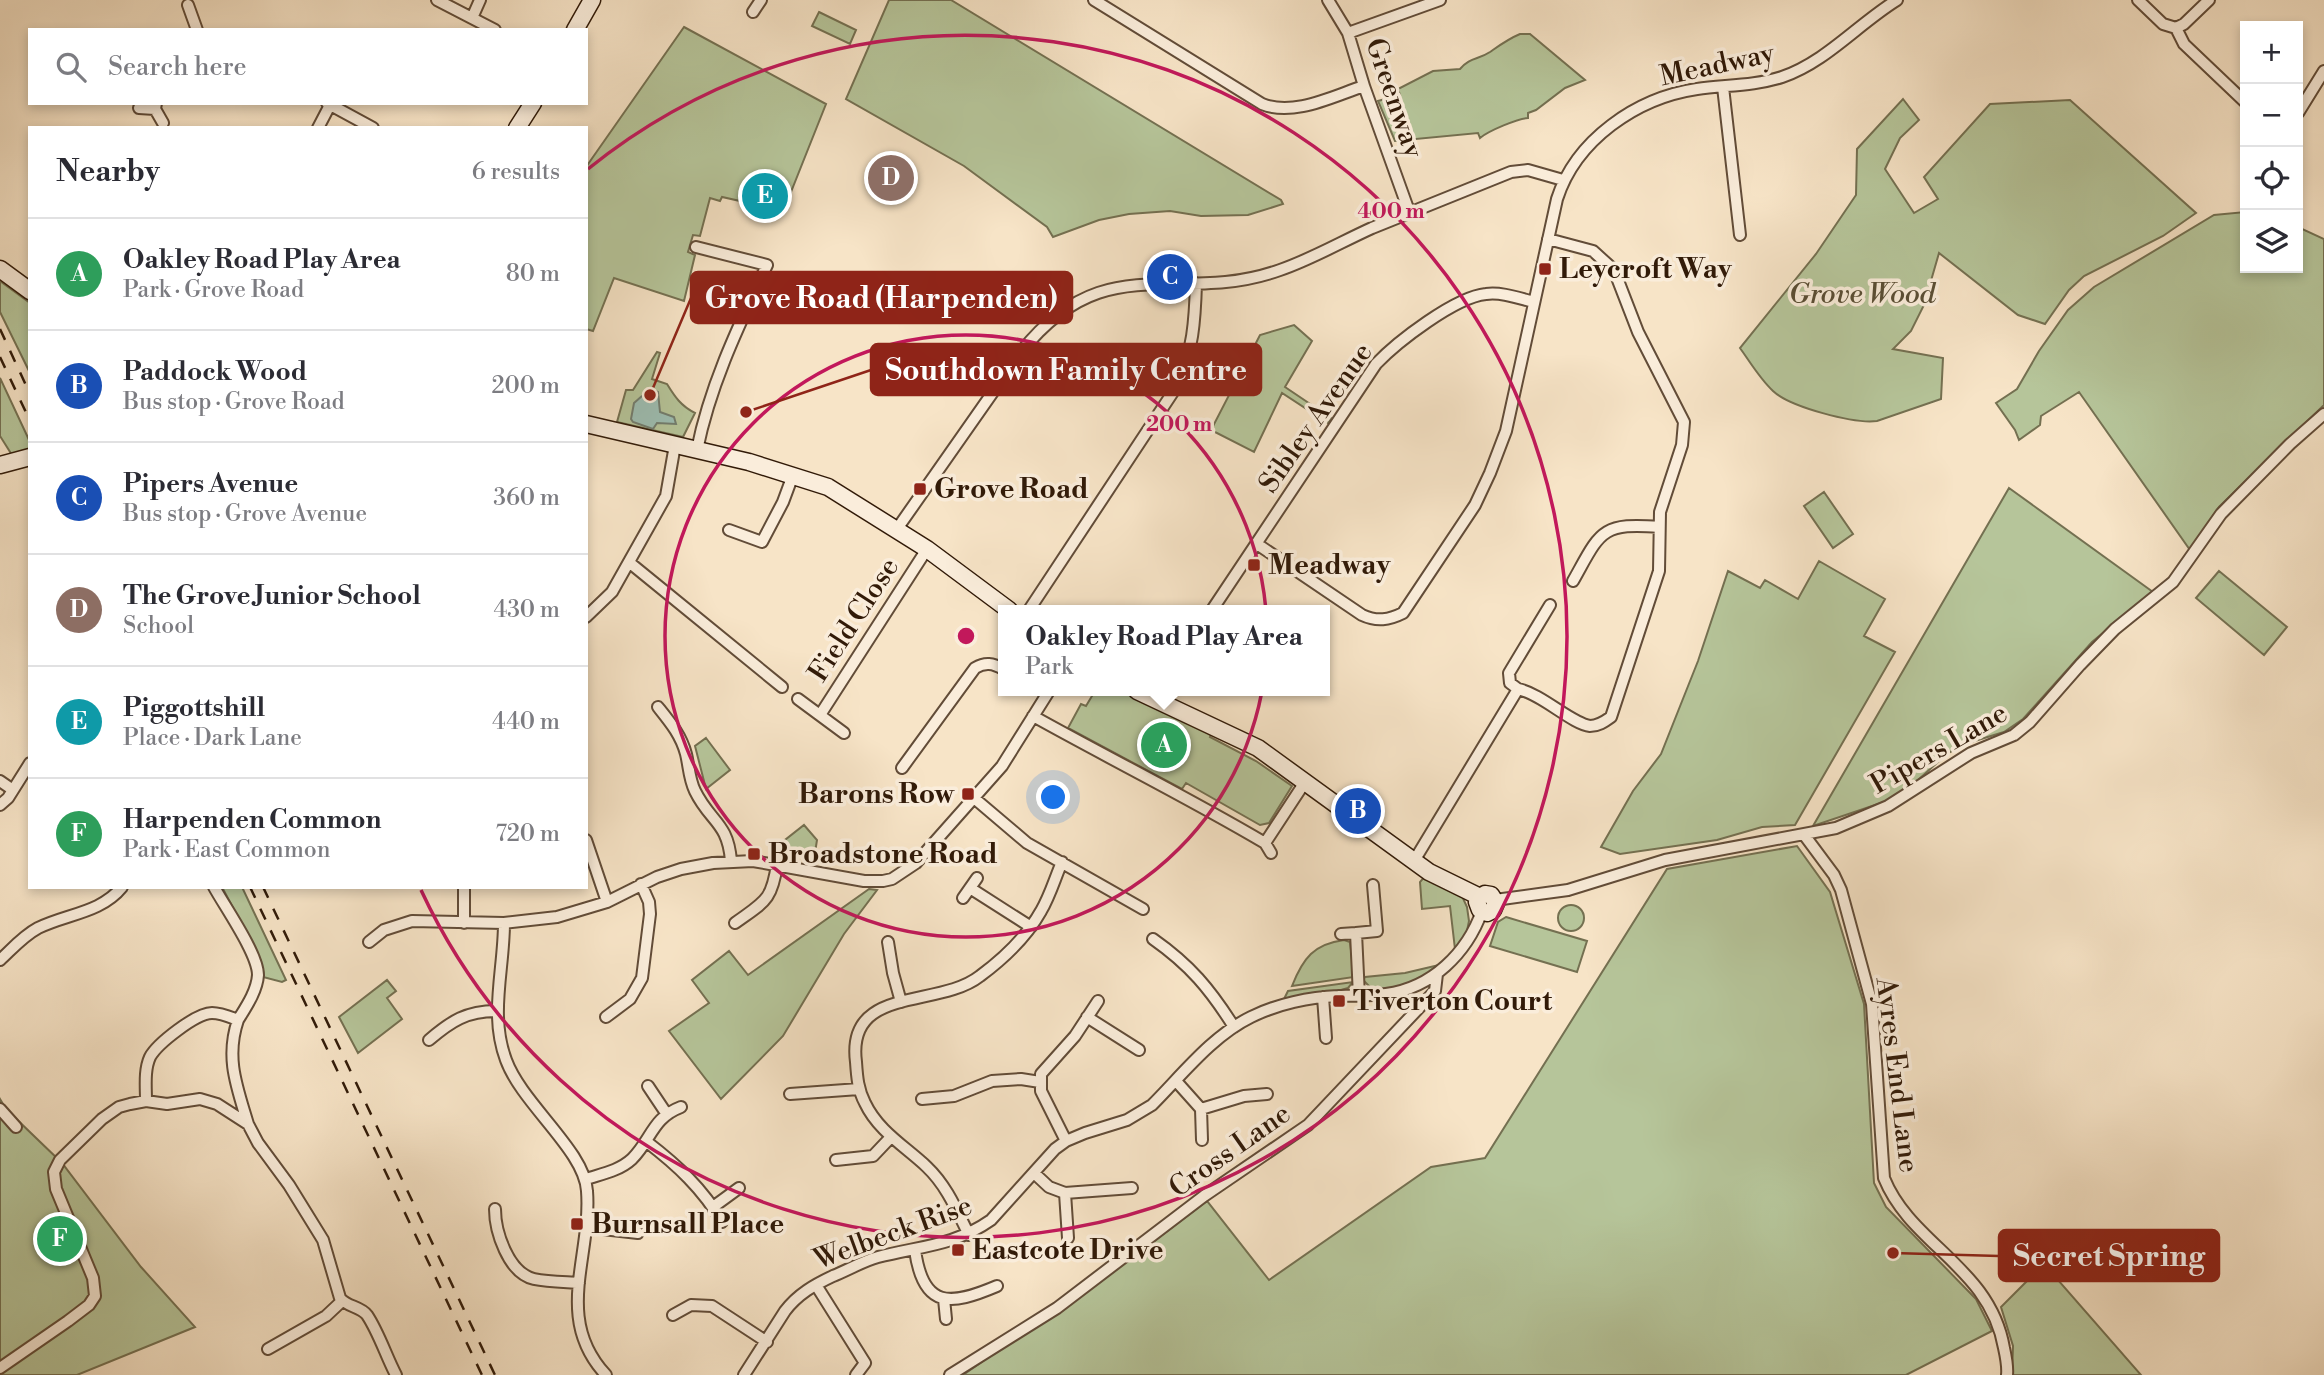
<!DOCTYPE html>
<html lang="en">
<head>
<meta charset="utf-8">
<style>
	body { margin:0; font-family:"Libre Bodoni",serif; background:#f7f7f7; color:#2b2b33 }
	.controls { position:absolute; right:21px; top:21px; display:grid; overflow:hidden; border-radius:0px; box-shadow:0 4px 10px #0003 }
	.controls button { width:63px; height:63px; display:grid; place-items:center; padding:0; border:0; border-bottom:2px solid #e1e1e2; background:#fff; color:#2b2b33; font:35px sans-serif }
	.you { position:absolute; left:1054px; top:798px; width:24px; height:24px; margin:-18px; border:5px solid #fff; border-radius:50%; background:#1a73e8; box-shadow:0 0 0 10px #1a73e833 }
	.badge { display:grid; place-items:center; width:46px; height:46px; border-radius:50%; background:#ea580c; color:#fff; font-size:23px; font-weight:700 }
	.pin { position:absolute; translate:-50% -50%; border:4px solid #fff; box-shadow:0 2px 7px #0006 }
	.popup { position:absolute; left:998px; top:605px; width:332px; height:91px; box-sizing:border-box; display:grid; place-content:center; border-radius:0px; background:#fff; filter:drop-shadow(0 2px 5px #0005); font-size:23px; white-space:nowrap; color:#7c7c81 }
	.popup b { font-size:26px; color:#2b2b33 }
	.popup::after { content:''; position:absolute; left:50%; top:100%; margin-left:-14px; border:14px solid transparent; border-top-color:#fff }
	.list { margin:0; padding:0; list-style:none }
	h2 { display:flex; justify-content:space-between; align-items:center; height:91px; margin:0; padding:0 28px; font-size:30px }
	h2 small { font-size:23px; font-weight:400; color:#7c7c81 }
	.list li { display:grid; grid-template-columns:46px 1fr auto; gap:21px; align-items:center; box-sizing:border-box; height:112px; padding:0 28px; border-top:2px solid #e1e1e2 }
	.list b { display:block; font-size:26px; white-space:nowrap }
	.list p { margin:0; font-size:23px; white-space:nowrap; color:#7c7c81 }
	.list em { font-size:23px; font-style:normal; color:#7c7c81 }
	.icon { flex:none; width:38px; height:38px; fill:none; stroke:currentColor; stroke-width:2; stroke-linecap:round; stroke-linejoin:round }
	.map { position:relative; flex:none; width:2324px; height:1375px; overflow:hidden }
	.search { position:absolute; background:#fff; box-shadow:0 4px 10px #0003; left:28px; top:28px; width:560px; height:77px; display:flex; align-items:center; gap:18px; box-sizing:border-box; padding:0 24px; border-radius:0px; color:#7c7c81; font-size:26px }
	.panel { position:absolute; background:#fff; box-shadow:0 4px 10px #0003; left:28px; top:126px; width:560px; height:763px; border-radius:0px }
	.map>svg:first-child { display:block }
</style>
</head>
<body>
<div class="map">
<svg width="2324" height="1375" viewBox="0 0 2324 1375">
	<rect width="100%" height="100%" fill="#f7e4c7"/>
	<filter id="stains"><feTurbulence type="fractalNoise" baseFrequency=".00286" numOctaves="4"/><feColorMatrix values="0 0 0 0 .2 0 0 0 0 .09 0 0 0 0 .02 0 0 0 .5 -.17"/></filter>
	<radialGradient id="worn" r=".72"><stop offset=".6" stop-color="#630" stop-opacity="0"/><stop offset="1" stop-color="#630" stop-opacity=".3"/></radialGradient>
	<path fill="#b6c59a" stroke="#747051" stroke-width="2" d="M889 0H951L1281 200 1283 204 1248 215 1201 216 1170 211 1129 214 1099 220 1053 237 1047 227 964 166 846 99Z
		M819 12 856 30 850 44 812 26Z
		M684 27 826 104 783 212 764 206 766 201 751 199 749 203 722 197 720 201 710 198 700 236 693 235 688 252 695 255 684 301 614 278 593 331 586 329V167Z
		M1520 34H1530L1585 80 1565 88 1536 110 1528 113V118C1519 118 1488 131 1480 138L1478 133 1395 141 1378 101 1400 95 1398 89 1433 71 1460 69C1470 57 1478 60 1490 52 1500 45 1508 39 1520 34Z
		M1903 99 1919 120 1900 138 1885 169 1914 213 1938 199 1924 177 1990 104 2070 100 2196 213 2163 236 2084 276 2069 290 2045 324 2018 315 1939 253 1924 305 1911 331 1893 349 1943 358 1941 399 1877 421C1854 424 1790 407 1773 391 1760 379 1750 362 1740 348L1816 254 1856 195 1857 149Z
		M2245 212V268H2298V227L2324 239V405L2219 507 2190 550 2079 392 2041 416 2040 425 2019 440 2015 430 1996 403 2017 389 2039 351 2068 310 2094 287 2214 215Z
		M0 281 30 303V373L0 312Z
		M1294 325 1312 341 1285 387 1331 418 1328 423 1282 393 1254 452 1211 430 1260 335Z
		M657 352 660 353 652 379 667 384C675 397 681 406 695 413L683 437 617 422 626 390H633Z
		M0 378 30 442V449L12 455 0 436Z
		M2009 488 2153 592 2092 642 2023 719 2004 732 1968 743 1948 753 1908 789 1887 801 1813 826Z
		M1824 492 1853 534 1833 548 1804 506Z
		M1819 561 1885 599 1864 636 1895 652 1795 825 1762 827 1717 840 1620 854 1601 847 1633 791 1661 754 1698 661 1728 571 1760 588 1765 580 1798 599Z
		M2219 571 2287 627 2264 655 2196 598Z
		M1095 691H1129L1212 732 1210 737 1256 761 1292 786 1269 823 1260 825 1186 783 1182 789 1068 728 1081 704 1086 706Z
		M706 738 730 770 706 789 695 746Z
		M804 825 817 840 814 859 771 851Z
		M1797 846 1830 892 1864 1004 1874 1183 1886 1207 1976 1299 1992 1331 1906 1375H963L1006 1345 1056 1315 1207 1201 1269 1280 1431 1167 1485 1158 1667 869Z
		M1425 876 1461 894 1467 907 1469 921 1466 936 1455 949 1450 906 1422 909 1420 882Z
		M222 887H242L286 980 282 982 263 977 261 961Z
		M869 889 877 890 844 934 783 1036 721 1099 669 1031 709 1003 692 980 729 951 748 975Z
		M1558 918a13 13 0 1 1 26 0a13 13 0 1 1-26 0Z
		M1506 917 1587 941 1577 972 1490 946 1498 922Z
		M1344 940 1350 942 1354 977 1292 986C1303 958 1314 944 1344 940Z
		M1439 965C1425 980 1394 992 1373 990L1363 980 1365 977 1405 973Z
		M387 980 396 991 387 998 402 1019 358 1053 339 1017Z
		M1353 982 1348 988 1341 990 1284 999 1288 991Z
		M0 1099 6 1109 62 1163 141 1267 195 1327 77 1375H0Z
		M2044 1264 2141 1375H2012L2013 1346 2001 1307Z"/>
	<path fill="#9dbfb4" stroke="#727d6f" stroke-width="2" d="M650 389 658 392 660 412 674 417 676 424 657 423 653 429 633 422 631 419 634 403Z"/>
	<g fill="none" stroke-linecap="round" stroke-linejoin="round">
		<g stroke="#624c38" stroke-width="14">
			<path id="street" d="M437 0 495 30
				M1094 0 1262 104C1294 117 1333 96 1364 86
				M1328 0 1348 33 1364 86 1410 214
				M2138 0 2163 24 2176 28 2184 44 2245 102
				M188 5 197 30
				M753 12 761 0
				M472 18 480 0
				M2176 28 2184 24 2209 0
				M1348 33 1440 0
				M1723 87 1740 235
				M156 103 155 109 163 123
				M327 103 373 128
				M139 108 155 109
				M2298 113 2324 71
				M318 128 330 105
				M696 247 767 265C739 325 710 385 697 450
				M897 529 1021 352C1106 245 1176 307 1280 270 1312 259 1341 242 1372 228 1418 209 1465 191 1511 172L1528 170 1563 180
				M729 530 762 542 783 502 793 475
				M1257 544 1362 615C1377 622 1389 620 1403 613L1475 505 1490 473 1506 431 1557 199C1576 140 1636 98 1697 89 1725 85 1754 86 1782 77 1826 62 1858 24 1897 0
				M630 563 782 687
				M1573 581C1600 533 1600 522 1659 527
				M1029 610 1177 386C1193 352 1195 320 1196 283
				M1212 610 1376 364C1397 342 1455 297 1486 294 1502 292 1518 298 1534 302
				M586 617 612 592 666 496 675 445
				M1518 689C1542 694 1572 724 1590 726 1598 726 1604 722 1611 717L1659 571 1660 512 1682 445 1684 422 1638 332 1614 270 1593 251 1548 239
				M798 699 844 733
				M658 707C670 722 681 735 686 754 689 766 689 779 695 791 710 822 728 822 731 861
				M820 715 927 549
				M1033 716C1110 759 1189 798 1265 843L1271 853
				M902 768 975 668C985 662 993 663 1003 669
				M0 781 13 790
				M974 798 1027 843 1143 909
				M0 805 8 798 30 763
				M1805 836 1834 875 1841 890 1872 1004 1884 1178C1911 1245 1990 1267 2004 1348 2006 1357 2008 1366 2007 1375
				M586 840 607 902
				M1265 843 1305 782
				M1414 861 1518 689 1510 683 1509 673 1550 605
				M970 888 1031 927
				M963 898 977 878
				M1495 900 1568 890 1665 860 1836 828 1888 806 1971 753 2014 735 2030 722 2080 665 2115 629 2173 582 2221 514 2290 444 2324 414
				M464 923V887
				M504 923C504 970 489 1015 506 1060 522 1104 585 1151 587 1191 592 1257 553 1318 606 1375
				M735 923C764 902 772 901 777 864
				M1356 933 1377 931 1373 885
				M1341 934 1356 933 1359 996
				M1153 939C1190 965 1210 989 1234 1027
				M369 942 384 930 412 921 504 923 557 917 607 902 657 877 681 869 713 863 753 861 864 881H883L892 879 916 863 1002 766 1049 691
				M888 942 893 973 901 1002
				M0 960C12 949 23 936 38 928 66 914 101 913 122 887
				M1323 997 1326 1038
				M606 1017 630 999 642 978 650 914 649 902 641 884
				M1087 1017 1139 1050
				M238 1020C225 1058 237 1087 248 1124
				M429 1040C451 1021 467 1011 496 1011
				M1176 1081 1201 1109 1202 1140
				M648 1086 666 1113
				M790 1094 859 1089
				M922 1099 954 1096 992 1081 1021 1079 1040 1082
				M146 1101C146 1087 144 1070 150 1057 157 1044 196 1013 212 1013 221 1013 230 1017 238 1020 246 1007 257 991 258 975 258 954 225 907 214 887
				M0 1109 16 1127
				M1201 1109 1244 1096 1267 1094
				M1066 1141 1041 1091V1074L1075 1036 1098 1001
				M647 1142C677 1165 703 1189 722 1222
				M836 1160 873 1156 891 1137
				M1034 1173 1049 1187 1065 1193 1068 1238
				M586 1179C601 1174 619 1171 632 1159 652 1139 652 1118 681 1107
				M1065 1193 1132 1188
				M713 1207 739 1188
				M495 1209C495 1231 508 1273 534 1279 548 1282 565 1282 579 1283
				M585 1227 638 1233
				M969 1235C957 1211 947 1186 927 1167 906 1147 878 1131 865 1103 858 1090 857 1077 856 1062 846 985 938 1009 980 976 1003 959 1027 936 1041 911 1050 896 1055 878 1062 862
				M915 1250C923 1309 950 1306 997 1286
				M816 1285 865 1363 856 1375
				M944 1299 946 1319
				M673 1315 691 1305 712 1306 767 1342
				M268 1349 326 1316 342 1301
				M0 1368 68 1321 89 1305 95 1296 93 1278 56 1189 54 1172 60 1160 102 1119 119 1107 130 1104 146 1101 167 1104 200 1099 217 1104 248 1124 258 1143 289 1185 323 1240 340 1298C347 1307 360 1306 367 1315 379 1333 386 1356 396 1375
				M744 1375 785 1311C798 1294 814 1285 833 1276 848 1270 863 1261 878 1257 920 1246 954 1246 991 1220L1055 1149 1066 1141 1085 1133 1127 1120 1152 1105C1182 1075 1212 1036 1251 1017 1277 1004 1310 997 1338 996 1354 995 1371 996 1386 994 1432 988 1467 953 1482 911
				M950 1375 1057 1308 1204 1196 1308 1125 1435 991 1437 974"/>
		</g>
		<g stroke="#311a08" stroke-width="19">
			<path id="secondary" d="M575 30 592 0
				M517 128 533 103
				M0 269 30 291
				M586 424 749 462 828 487 927 549 1009 610
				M0 465 30 457
				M1137 691 1258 748 1429 872 1480 897 1485 894 1491 895 1496 903 1493 910 1487 913 1480 910 1477 902 1480 897"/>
		</g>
		<use href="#street" stroke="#faeddb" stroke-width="10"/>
		<use href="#secondary" stroke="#faeddb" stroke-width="16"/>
		<path stroke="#311a08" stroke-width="2.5" stroke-dasharray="12 12" stroke-linecap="butt" d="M0 329 30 394
			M0 357 30 421
			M250 887 482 1375
			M263 887 495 1375"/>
	</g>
	<g fill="none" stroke="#c2185b" stroke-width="3.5">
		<circle cx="966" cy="636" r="301"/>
		<path d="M588 169A601 601 0 1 1 421 890"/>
	</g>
	<g fill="#8f2418" stroke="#faeddb" stroke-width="2.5">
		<rect x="1538" y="262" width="14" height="14" rx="3.5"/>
		<rect x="913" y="482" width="14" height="14" rx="3.5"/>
		<rect x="1247" y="558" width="14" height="14" rx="3.5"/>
		<rect x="961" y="787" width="14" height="14" rx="3.5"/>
		<rect x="747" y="847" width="14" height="14" rx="3.5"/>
		<rect x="1332" y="994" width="14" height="14" rx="3.5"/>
		<rect x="570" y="1217" width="14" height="14" rx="3.5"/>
		<rect x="951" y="1243" width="14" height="14" rx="3.5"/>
	</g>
	<g text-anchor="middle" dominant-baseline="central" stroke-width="7" stroke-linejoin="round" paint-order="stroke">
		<g font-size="28" fill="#311a08" stroke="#faeddb">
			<text transform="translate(1717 65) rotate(-12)">Meadway</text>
			<text transform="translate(1394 98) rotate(71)">Greenway</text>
			<text transform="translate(1316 418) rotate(-55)">Sibley Avenue</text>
			<text transform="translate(854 620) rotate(-57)">Field Close</text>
			<text transform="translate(1939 749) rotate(-30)">Pipers Lane</text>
			<text transform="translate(1897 1075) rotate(83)">Ayres End Lane</text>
			<text transform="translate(1230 1151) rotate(-35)">Cross Lane</text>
			<text transform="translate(893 1233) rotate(-20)">Welbeck Rise</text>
		</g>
		<g font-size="28" font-weight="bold" fill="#311a08" stroke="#faeddb" text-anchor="start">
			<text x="1559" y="269">Leycroft Way</text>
			<text x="934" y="489">Grove Road</text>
			<text x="1268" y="565">Meadway</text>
			<text x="954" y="794" text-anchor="end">Barons Row</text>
			<text x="768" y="854">Broadstone Road</text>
			<text x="1353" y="1001">Tiverton Court</text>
			<text x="591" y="1224">Burnsall Place</text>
			<text x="972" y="1250">Eastcote Drive</text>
		</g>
		<g font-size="28" font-style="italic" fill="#594d34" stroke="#faeddb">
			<text x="1862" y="294">Grove Wood</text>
		</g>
	</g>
	<circle cx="966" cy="636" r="10" fill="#c2185b" stroke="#faeddb" stroke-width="3.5"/>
	<g font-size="21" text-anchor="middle" font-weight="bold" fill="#c2185b" stroke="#faeddb" stroke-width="7" stroke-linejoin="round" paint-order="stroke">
		<text x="1391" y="218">400 m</text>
		<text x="1179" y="431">200 m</text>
	</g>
	<path fill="none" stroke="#8f2418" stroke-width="2.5" d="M650 395L691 298M746 412L871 370M1893 1253L1999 1256"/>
	<g fill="#8f2418" stroke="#faeddb" stroke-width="2.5">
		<circle cx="650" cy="395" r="7"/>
		<circle cx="746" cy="412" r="7"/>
		<circle cx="1893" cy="1253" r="7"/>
	</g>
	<g fill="#8f2418" stroke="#8f2418" stroke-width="2.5">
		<rect x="691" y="272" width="381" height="51" rx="7"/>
		<rect x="871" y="344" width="390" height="51" rx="7"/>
		<rect x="1999" y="1230" width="220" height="51" rx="7"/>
	</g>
	<g font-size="30" text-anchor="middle" font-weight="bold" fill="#fff">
		<text x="881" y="308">Grove Road (Harpenden)</text>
		<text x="1066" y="380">Southdown Family Centre</text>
		<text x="2109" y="1266">Secret Spring</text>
	</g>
	<rect width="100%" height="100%" filter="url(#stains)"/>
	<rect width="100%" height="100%" fill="url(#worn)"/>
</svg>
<div class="controls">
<button>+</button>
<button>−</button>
<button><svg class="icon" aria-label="locate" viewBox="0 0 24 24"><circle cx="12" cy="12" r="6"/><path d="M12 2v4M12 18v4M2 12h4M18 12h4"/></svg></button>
<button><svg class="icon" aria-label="layers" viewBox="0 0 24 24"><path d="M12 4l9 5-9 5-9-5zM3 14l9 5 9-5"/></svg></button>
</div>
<div class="you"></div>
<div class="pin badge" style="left:1164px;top:745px;background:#2e9e5b">A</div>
<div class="popup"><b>Oakley Road Play Area</b>Park</div>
<div class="pin badge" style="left:1358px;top:811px;background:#1a4fb4">B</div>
<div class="pin badge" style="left:1170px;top:277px;background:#1a4fb4">C</div>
<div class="pin badge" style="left:891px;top:178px;background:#8d6e63">D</div>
<div class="pin badge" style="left:765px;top:196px;background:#0f9aa8">E</div>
<div class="pin badge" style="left:60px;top:1239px;background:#2e9e5b">F</div>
<div class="search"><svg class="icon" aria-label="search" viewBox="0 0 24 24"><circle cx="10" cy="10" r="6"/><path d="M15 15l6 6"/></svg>Search here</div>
<section class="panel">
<h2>Nearby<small>6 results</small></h2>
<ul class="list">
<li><span class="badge" style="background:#2e9e5b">A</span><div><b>Oakley Road Play Area</b><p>Park · Grove Road</p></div><em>80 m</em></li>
<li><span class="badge" style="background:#1a4fb4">B</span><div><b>Paddock Wood</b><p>Bus stop · Grove Road</p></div><em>200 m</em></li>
<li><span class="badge" style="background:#1a4fb4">C</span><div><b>Pipers Avenue</b><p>Bus stop · Grove Avenue</p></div><em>360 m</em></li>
<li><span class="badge" style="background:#8d6e63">D</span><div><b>The Grove Junior School</b><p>School</p></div><em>430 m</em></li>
<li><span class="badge" style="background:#0f9aa8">E</span><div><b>Piggottshill</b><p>Place · Dark Lane</p></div><em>440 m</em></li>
<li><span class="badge" style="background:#2e9e5b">F</span><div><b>Harpenden Common</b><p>Park · East Common</p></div><em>720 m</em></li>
</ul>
</section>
</div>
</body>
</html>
